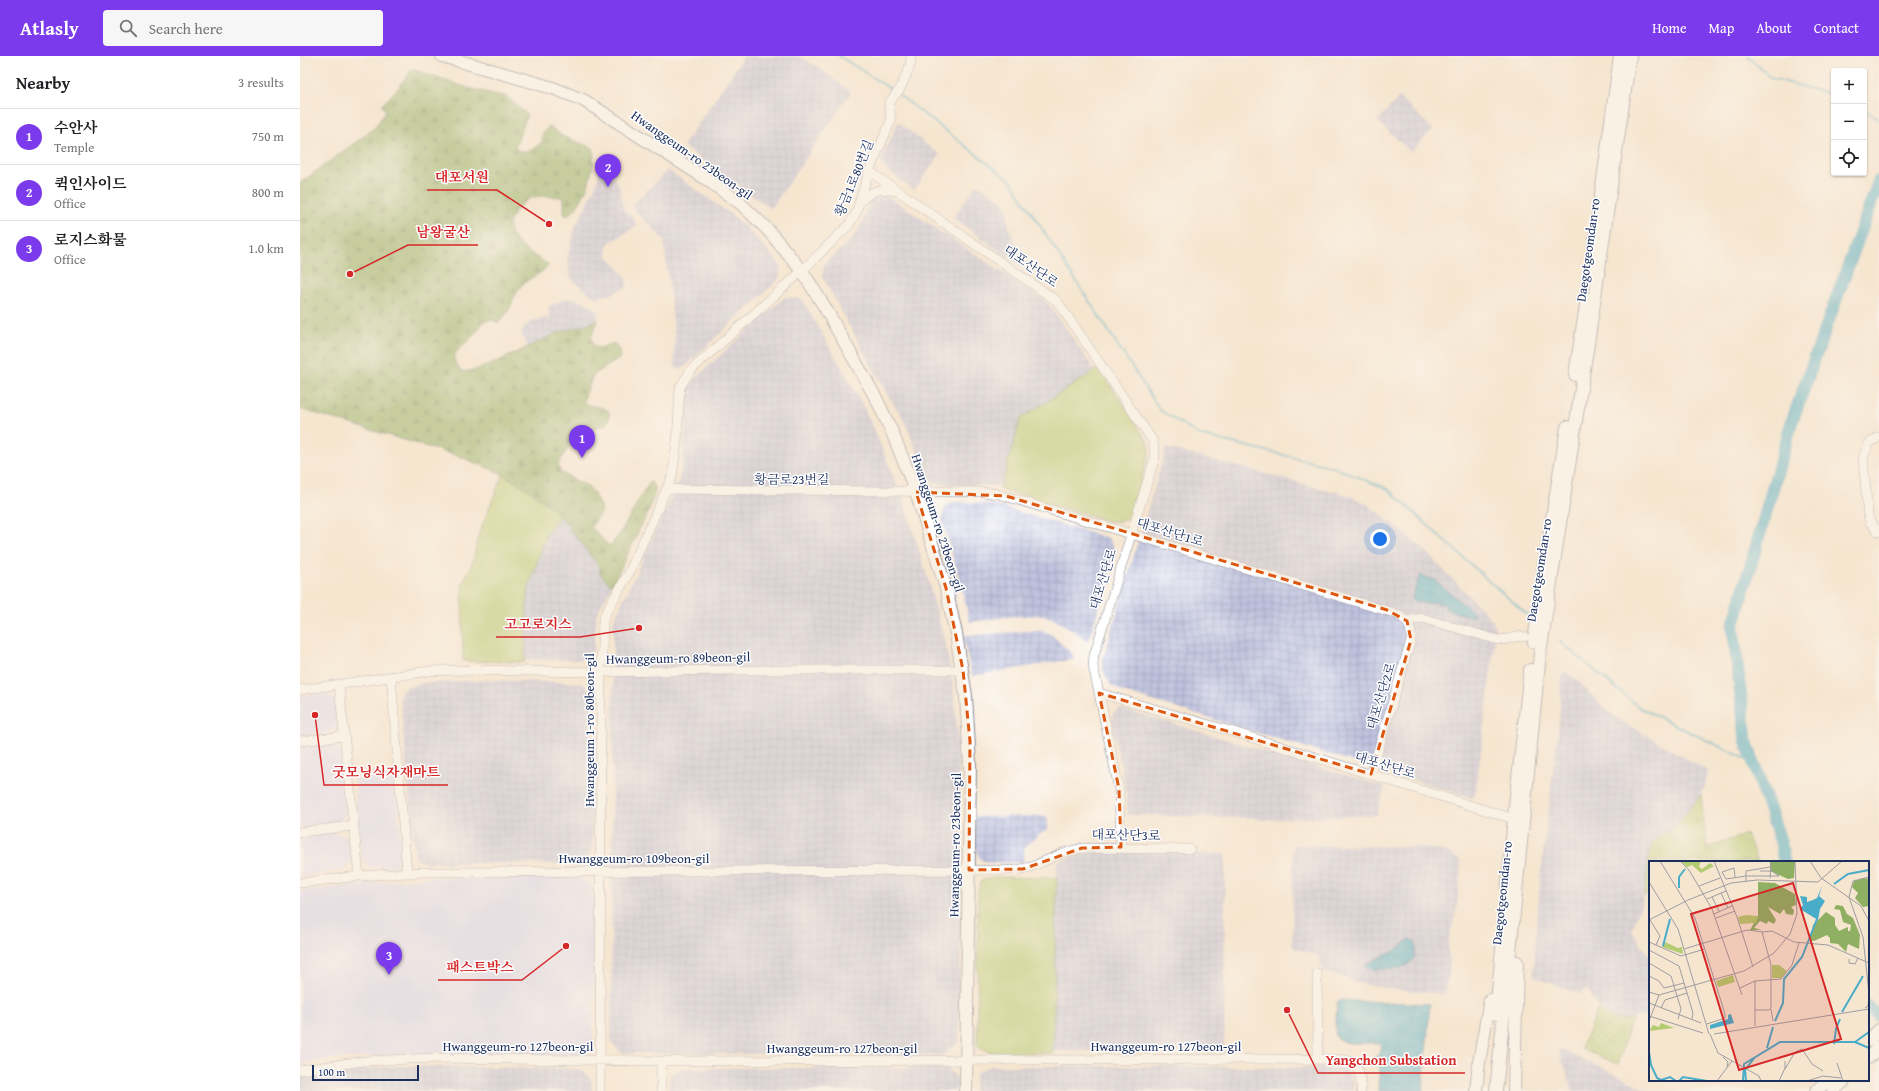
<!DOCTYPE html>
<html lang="en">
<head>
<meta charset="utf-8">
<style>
	body { margin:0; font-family:"Gentium Book Plus","Noto Serif KR",serif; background:#f6f6f6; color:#202124 }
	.controls { position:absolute; right:12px; top:12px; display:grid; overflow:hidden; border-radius:4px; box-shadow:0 1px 3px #0004 }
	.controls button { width:36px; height:36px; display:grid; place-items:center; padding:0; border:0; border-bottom:1px solid #e0e0e0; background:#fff; color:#202124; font:20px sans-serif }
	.scale { position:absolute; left:12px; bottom:10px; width:107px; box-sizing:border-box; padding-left:4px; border:2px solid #1b2f5e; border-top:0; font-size:11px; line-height:14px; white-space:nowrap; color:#1b2f5e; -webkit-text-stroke:3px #fff; paint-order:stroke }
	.you { position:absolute; left:1080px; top:483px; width:14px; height:14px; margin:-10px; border:3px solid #fff; border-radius:50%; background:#1a73e8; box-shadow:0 0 0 6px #1a73e833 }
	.badge { display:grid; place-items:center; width:26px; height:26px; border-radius:50%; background:#7c3aed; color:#fff; font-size:13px; font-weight:700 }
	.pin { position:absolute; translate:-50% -33px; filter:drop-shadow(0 1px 2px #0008) }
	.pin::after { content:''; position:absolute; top:21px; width:14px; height:12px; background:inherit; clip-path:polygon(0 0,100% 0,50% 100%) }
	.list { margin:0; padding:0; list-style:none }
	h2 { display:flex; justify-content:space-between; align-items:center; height:52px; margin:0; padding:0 16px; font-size:17px }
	h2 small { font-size:13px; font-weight:400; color:#757577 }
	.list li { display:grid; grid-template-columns:26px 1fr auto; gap:12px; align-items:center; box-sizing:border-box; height:56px; padding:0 16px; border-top:1px solid #e0e0e0 }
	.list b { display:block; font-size:15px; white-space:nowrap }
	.list p { margin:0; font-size:13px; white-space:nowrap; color:#757577 }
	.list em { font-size:13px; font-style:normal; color:#757577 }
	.icon { flex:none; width:22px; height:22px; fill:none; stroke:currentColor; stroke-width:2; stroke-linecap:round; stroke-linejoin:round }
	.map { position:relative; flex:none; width:1579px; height:1035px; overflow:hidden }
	header { display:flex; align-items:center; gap:24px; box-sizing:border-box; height:56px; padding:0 20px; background:#7c3aed; color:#fff }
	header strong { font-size:19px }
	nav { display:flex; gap:22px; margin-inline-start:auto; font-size:14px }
	.search { width:280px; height:36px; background:#f6f6f6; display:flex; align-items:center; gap:10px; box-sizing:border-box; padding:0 14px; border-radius:4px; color:#757577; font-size:15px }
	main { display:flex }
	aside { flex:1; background:#fff }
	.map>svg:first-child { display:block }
</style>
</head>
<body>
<header>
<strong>Atlasly</strong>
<div class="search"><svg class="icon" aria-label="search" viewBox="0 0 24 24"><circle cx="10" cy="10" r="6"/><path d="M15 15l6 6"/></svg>Search here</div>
<nav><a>Home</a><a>Map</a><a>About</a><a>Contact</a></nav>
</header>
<main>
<aside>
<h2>Nearby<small>3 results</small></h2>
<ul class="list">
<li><span class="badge">1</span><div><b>수안사</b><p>Temple</p></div><em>750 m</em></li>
<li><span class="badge">2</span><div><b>퀵인사이드</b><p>Office</p></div><em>800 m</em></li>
<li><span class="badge">3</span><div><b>로지스화물</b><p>Office</p></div><em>1.0 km</em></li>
</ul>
</aside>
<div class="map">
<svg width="1579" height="1035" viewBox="0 0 1579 1035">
	<defs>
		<pattern id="industrial-grid" width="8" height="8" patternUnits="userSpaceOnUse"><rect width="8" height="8" fill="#bfc2dd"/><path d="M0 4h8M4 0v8" fill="none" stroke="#a4a7c0"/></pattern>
		<pattern id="grass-tufts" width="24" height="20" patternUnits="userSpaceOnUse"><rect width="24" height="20" fill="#b4cc71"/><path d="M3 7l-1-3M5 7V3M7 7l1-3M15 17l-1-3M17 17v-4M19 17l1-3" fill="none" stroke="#92a660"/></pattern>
		<pattern id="forest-firs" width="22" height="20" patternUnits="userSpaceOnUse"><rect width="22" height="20" fill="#8fb063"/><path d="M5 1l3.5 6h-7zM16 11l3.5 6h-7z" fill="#749055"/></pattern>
		<pattern id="garden-dots" width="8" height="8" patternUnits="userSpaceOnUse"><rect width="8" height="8" fill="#b4cc71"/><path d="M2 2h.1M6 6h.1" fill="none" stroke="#92a660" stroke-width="1.8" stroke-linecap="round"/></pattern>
		<pattern id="water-ripples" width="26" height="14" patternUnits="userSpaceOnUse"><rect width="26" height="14" fill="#49acc8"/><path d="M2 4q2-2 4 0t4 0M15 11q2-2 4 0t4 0" fill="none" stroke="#3c8ca6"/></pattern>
	</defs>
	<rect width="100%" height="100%" fill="#fff"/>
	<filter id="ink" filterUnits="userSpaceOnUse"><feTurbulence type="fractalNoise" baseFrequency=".025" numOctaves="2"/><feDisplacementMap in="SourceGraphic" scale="8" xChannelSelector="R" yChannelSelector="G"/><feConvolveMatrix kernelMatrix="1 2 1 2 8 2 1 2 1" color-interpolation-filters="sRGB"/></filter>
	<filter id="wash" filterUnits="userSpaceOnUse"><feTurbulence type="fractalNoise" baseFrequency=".012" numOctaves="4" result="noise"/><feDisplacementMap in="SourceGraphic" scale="16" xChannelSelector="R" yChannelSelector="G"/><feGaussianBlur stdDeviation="0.9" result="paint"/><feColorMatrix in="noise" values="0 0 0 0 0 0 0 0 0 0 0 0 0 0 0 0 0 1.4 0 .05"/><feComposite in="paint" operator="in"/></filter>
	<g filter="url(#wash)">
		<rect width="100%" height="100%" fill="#f6e6d0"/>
		<path fill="#d7d7f8" d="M25 638 34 643 36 648V671L29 677 0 681V640Z
			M28 687 37 690 42 700 46 756 40 766 0 771V689Z
			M95 719 102 795 101 803 99 807 91 811H69L63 805 61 798 54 723Z
			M36 777 45 780 51 787 52 807 43 814 0 821V781Z
			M199 821 275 822 286 824 292 829 294 847 293 984 291 991 287 996 274 1000 104 998 32 1003 0 1008V835L126 822Z"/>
		<path fill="url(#industrial-grid)" d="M444 0H498L518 11 551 36 471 153 383 90Z
			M1099 41 1133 73 1111 96 1077 65Z
			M598 66 640 99 614 134 584 112 581 103Z
			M305 111 308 112 319 130 324 155 333 161 337 170 309 187 307 191V199L326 221 327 231 309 239 296 242 272 224 269 214 268 200 275 171 294 134 300 115Z
			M368 114 432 159 450 175 481 210 479 223 382 313 378 314 374 309 375 282 364 184 333 152V148Z
			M677 128 700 143 707 151 708 168 721 203 728 215 653 162Z
			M586 139 744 244 753 254 795 315 721 362 701 430 641 428 631 425 628 421 603 362 587 338 522 220 525 207 547 188 558 175 570 144Z
			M485 241 502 243 559 342 574 373 605 449 628 523 647 594 654 638 659 692 661 832 659 986 643 999 322 997 311 986 313 566 379 425 383 405 387 341 389 330 406 312Z
			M265 243H273L287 247 298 255 297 263 290 268 259 277 228 291 221 278 224 271 233 265 250 261 248 251Z
			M866 392 1047 439 1066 447 1120 490 1186 557 1194 567 1196 576 1176 734 1173 742 823 636 810 628 804 617 802 606Z
			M655 446 691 448 808 482 816 496 788 586 776 576 752 562 743 559 706 561 670 566 661 529 642 463 646 450Z
			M260 460 300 512V518L312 530 297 557 294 592 290 600 280 604 226 603 227 549 229 531 248 475Z
			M741 574 751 578 773 599 774 603 672 620 663 580Z
			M1266 616 1279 626 1300 648 1318 663 1408 715 1405 730 1400 740 1375 770 1353 785 1343 842 1332 874 1350 901V959L1323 964 1315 963 1296 949 1287 931 1281 938 1233 921 1240 824 1260 656 1261 630 1263 618Z
			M187 624 278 627 283 628 291 635 292 651V793L286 806 278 808 127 807 118 804 115 800 100 641 101 636 107 631 124 627Z
			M820 652 1085 731 1076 759 961 764 955 762 828 759 826 734 812 667 813 657Z
			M747 760 748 774 740 778 729 787 724 793 723 806 689 807 680 803 676 794 675 761Z
			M993 789 1124 791 1147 796 1159 803 1161 806V812L1157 851 1148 886 1149 918 1145 938 1102 934 1067 929 1055 926 1022 915 1019 900 994 892 992 889Z
			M784 796 925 798 924 996 753 995 757 806Z
			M1261 994 1311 1016 1349 1035H1273L1259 996Z
			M102 1010 280 1013 291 1023 292 1035H0V1022L30 1016Z
			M691 1010H866L1026 1012 1045 1013 1053 1024V1035H674L676 1018 680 1014Z
			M381 1012H647L660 1024 659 1035H368L371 1018Z"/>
		<path fill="url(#grass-tufts)" stroke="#687e68" d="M1401 739 1407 792 1447 778 1458 806H1350V836L1344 841 1348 805 1353 785 1375 770Z"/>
		<path fill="url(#forest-firs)" stroke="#557060" d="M112 13 168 32 208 41 227 59 215 91 218 94C228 98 235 92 242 86L243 76 249 70 262 80 293 92C297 109 284 153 266 160L264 157V142L262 141C253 141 243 139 234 141 222 144 204 164 211 177 218 191 235 200 249 209 241 219 229 221 221 230 211 243 211 257 198 267L192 264 184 265C180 270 177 276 173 280 164 291 143 298 162 315 178 319 241 283 259 276 272 272 285 271 297 263L298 265 291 282 294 290C302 295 307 286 315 288L320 296 319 303 293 319 283 345C289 352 301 349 309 355V363L305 369 296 371 290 380 287 381 279 380 273 383 258 409 260 416 287 430 293 436 302 455 291 471 308 489H311L319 479 350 425 356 433 349 454 312 530 300 518V512L260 460 232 436 203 418 158 400 0 353V127L72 74 86 56 82 49 99 31Z"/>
		<path fill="#b4cc71" stroke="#687e68" d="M799 312 849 387V398L830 460C823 466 817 466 808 465L700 433 721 362Z
			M203 418 232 436 260 460 248 475 229 531 227 549 225 606 163 605 162 529 170 513 174 501 178 480Z
			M692 821 757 822 753 997 690 996 680 993 677 989 678 836 681 825Z"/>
		<path fill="url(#garden-dots)" stroke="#687e68" d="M1298 952 1315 964 1332 963 1318 1008 1281 993Z"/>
		<path fill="url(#water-ripples)" stroke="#326e93" d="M1120 519 1135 524 1173 556 1175 560 1171 561 1145 553 1146 549 1134 546 1125 548 1111 544Z
			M1110 883 1115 886C1118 911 1102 913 1083 913 1076 913 1070 914 1065 909L1069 906 1093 896Z
			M1040 944 1130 948 1123 1035H1078L1079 1008 1073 1005V1002L1079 998 1081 987C1069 986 1041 992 1035 979L1037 947Z"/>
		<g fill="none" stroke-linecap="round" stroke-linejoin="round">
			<path stroke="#49acc8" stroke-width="2" d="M539 0 594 35
				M1448 0 1471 22 1534 39
				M599 39 711 125 860 354 899 379 1033 411 1088 433 1190 526 1229 560
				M1564 53 1579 63
				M1259 585 1340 652 1454 707"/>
			<path stroke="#49acc8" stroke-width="13" d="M1484 806 1481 787 1446 684 1433 571 1492 365 1579 125
				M1568 950 1579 960"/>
		</g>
	</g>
	<g filter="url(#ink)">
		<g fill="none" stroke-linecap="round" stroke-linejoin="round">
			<g stroke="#888a97" stroke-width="10">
				<path id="street" d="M569 115 757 245 853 385 855 401 794 599 793 610 799 637 937 677 1214 763
					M560 146C571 135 579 131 595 135
					M1579 381 1569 387 1563 402 1568 459 1570 466 1579 476
					M368 433 683 436 698 438 1094 557C1107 563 1112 570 1111 584L1071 718
					M1107 565 1122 562 1198 584C1208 585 1216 578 1225 581
					M91 621 107 816
					M39 629 59 820
					M0 634 130 615 154 614 301 616 431 614H663
					M799 637 819 733 821 791
					M0 685 44 680
					M0 776 53 770
					M0 827 59 820 123 816 716 814 731 811 763 797 782 792 890 793
					M1017 917 1018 1003
					M0 1014 64 1005 135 1002 361 1005 1018 1003C1047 1004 1062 999 1061 1035
					M300 1035 301 616 303 565 305 558 329 517 372 421 377 386 380 331 391 314 502 215 549 169 556 157 569 115 591 65 589 47 600 33 610 10 611 0
					M361 1035V1005"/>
			</g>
			<g stroke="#888a97" stroke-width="14">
				<path id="secondary" d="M142 0 253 32 283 44 405 122 440 147 468 174 502 215 524 250 577 344 592 376 616 436 646 532 656 578 666 640 670 708 666 1035
					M1290 218 1320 0
					M1275 319 1287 243
					M1234 586 1243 516 1267 371
					M1196 958 1215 750 1230 614
					M1568 985 1579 974
					M1568 1002 1579 991
					M1176 1035 1179 1006 1190 944
					M1196 1035 1240 597 1289 281 1330 0
					M1214 1035 1217 906
					M1516 1035 1528 1024
					M1533 1035 1545 1024"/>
			</g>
			<use href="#street" stroke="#fff" stroke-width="9"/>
			<use href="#secondary" stroke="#fff" stroke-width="12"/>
		</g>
	</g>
	<path d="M0 0H1579V1035H0ZM616 436 706 440 1087 554 1107 565 1111 584 1071 718 799 637 819 733 821 791 782 792 723 813 669 814 670 685 663 614 646 532Z" fill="#f6e6d0" fill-opacity=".55" fill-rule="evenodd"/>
	<path fill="none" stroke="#de5710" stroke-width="3" stroke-dasharray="8 5" stroke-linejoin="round" d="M616 436 706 440 1087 554 1107 565 1111 584 1071 718 799 637 819 733 821 791 782 792 723 813 669 814 670 685 663 614 646 532Z"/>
	<g text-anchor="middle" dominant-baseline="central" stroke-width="3" stroke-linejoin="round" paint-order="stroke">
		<g font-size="13" fill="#1b2f5e" stroke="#fff">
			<text transform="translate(392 99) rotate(35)">Hwanggeum-ro 23beon-gil</text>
			<text transform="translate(554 122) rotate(-68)">황금1로80번길</text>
			<text transform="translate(1288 194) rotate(-82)">Daegotgeomdan-ro</text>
			<text transform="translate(731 210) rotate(35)">대포산단로</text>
			<text x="492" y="423">황금로23번길</text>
			<text transform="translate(638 467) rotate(72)">Hwanggeum-ro 23beon-gil</text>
			<text transform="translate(870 476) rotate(17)">대포산단1로</text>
			<text transform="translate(1239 514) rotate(-81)">Daegotgeomdan-ro</text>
			<text transform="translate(803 523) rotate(-73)">대포산단로</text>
			<text transform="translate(378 602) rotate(-1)">Hwanggeum-ro 89beon-gil</text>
			<text transform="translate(1081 640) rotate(-73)">대포산단2로</text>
			<text transform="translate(289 674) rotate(-90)">Hwanggeum 1-ro 80beon-gil</text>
			<text transform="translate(1085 709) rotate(17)">대포산단로</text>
			<text transform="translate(826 779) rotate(1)">대포산단3로</text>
			<text transform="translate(655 789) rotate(-89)">Hwanggeum-ro 23beon-gil</text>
			<text x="334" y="802">Hwanggeum-ro 109beon-gil</text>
			<text transform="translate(1202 837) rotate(-84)">Daegotgeomdan-ro</text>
			<text x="218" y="990">Hwanggeum-ro 127beon-gil</text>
			<text x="866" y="990">Hwanggeum-ro 127beon-gil</text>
			<text x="542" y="992">Hwanggeum-ro 127beon-gil</text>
		</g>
	</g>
	<g transform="translate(1349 805)">
		<rect width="220" height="220" fill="#f6e6d0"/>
		<path d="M121 0H146L145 17 139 18 121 10ZM214 17 220 18V45L214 46 206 37 209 32 203 26 205 20ZM109 21 126 22 146 33 147 44 142 46 145 49 144 54 137 53 135 48 131 53 119 46 127 59 125 63 119 60 118 63 111 60 105 67 113 69H101L109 55ZM187 44 194 45 198 53 204 57 211 74 210 88 199 83 197 91 189 83 181 82V77L178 74 165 80 161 79 164 64 177 51 186 57V64L190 70 199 66V70H201L202 64 194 61 191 49 185 48Z" fill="#8fb063"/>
		<path d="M32 0H52L50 6 53 8 61 2 65 5 52 12 43 4 38 6ZM97 54 109 55 107 62 91 63 89 56ZM16 81 29 87 33 86 34 93 13 86ZM123 104H130L138 110 132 117H123ZM84 114 86 121 69 126 67 120ZM12 162 25 167 0 170 4 164 10 166Z" fill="#b4cc71"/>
		<path d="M173 25 170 35 176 40 171 48 169 59 151 48 154 44 151 35 158 36V41L164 39 168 37ZM82 153 85 162 61 168V164L79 158V154Z" fill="#49acc8"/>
		<path fill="none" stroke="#49acc8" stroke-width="2" d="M185 23 199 13 220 9M30 27V16L36 8M14 85 21 58M193 151 214 115M126 160 134 142 135 118 153 96 168 58M206 181 220 171M185 183 187 168 191 158M118 187 124 166M0 191 2 204 8 217 12 219 21 216 27 220M30 220 34 216 58 220M94 220 95 203 131 181H206L220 187M97 220 96 209 106 196"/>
		<path fill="none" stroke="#9e9da2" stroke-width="1" d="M11 0 46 57 76 153V157L58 163M31 0 40 9 63 48 93 134M65 0 88 56 104 106M161 0 172 17 212 45 220 60M86 16 85 7 73 11 77 18 97 15H130L123 10H111M121 17 122 0M97 20V10L121 6M0 21 29 68 60 173M50 25 71 17M72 32 79 47M63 36 70 50M200 36 204 20 220 16M200 36 214 76 220 133M58 38 77 30M65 53 83 45M67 57 86 50M0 59 39 39 82 22 108 19 169 21 193 0M1 59 11 75 7 84M0 81 32 95 56 88M35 88 98 69 114 71 123 70 145 81 179 84 220 102M0 89 30 105 44 152 43 158M200 98V102L206 103 209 97M0 102 22 115 32 148 29 158M0 115 10 120 15 127 35 122M91 127 106 120M0 131 10 134 95 110 125 92 141 73 148 53 146 0M0 142 52 162M12 147 16 139 38 132M216 147 219 145 220 135M122 148 124 160M106 149H120L122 147V104L113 71M0 155 54 172M0 160 10 134M106 165V120L132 118 143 104 150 82M61 173 69 192 110 215 112 220M65 173 220 148M74 196 79 201 78 206M188 202 194 220M136 208 146 191 153 188 163 203 174 210M68 220 83 200M130 220 136 207V200M158 220 174 215 192 217"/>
		<path fill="#d62828" fill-opacity="0.15" stroke="#d62828" stroke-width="2" d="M144 22 192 178 90 209 42 53Z"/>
		<rect width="220" height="220" fill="none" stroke="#1b2f5e" stroke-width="2"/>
	</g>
	<path fill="none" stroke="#d62828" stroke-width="1.5" d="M249 168L197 134H127M50 218L108 189H178M339 572L280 581H196M15 659L24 729H148M266 890L222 924H138M987 954L1018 1017H1165"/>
	<g fill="#d62828" stroke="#fff" stroke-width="1.5">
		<circle cx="249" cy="168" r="4"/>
		<circle cx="50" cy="218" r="4"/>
		<circle cx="339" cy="572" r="4"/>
		<circle cx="15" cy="659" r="4"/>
		<circle cx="266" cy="890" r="4"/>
		<circle cx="987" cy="954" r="4"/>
	</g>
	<g font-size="14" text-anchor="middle" font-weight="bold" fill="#d62828" stroke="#fff" stroke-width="3" stroke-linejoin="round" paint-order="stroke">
		<text x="162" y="126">대포서원</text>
		<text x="143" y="181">남왕굴산</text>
		<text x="238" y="573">고고로지스</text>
		<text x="86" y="721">굿모닝식자재마트</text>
		<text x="180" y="916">패스트박스</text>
		<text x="1091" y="1009">Yangchon Substation</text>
	</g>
</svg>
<div class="controls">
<button>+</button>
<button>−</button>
<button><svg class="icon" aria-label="locate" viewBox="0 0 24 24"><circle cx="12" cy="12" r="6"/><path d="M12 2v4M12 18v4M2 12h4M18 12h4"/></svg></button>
</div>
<div class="scale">100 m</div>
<div class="you"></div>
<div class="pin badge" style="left:282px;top:402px">1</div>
<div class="pin badge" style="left:308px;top:131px">2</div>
<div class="pin badge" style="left:89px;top:919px">3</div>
</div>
</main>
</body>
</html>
